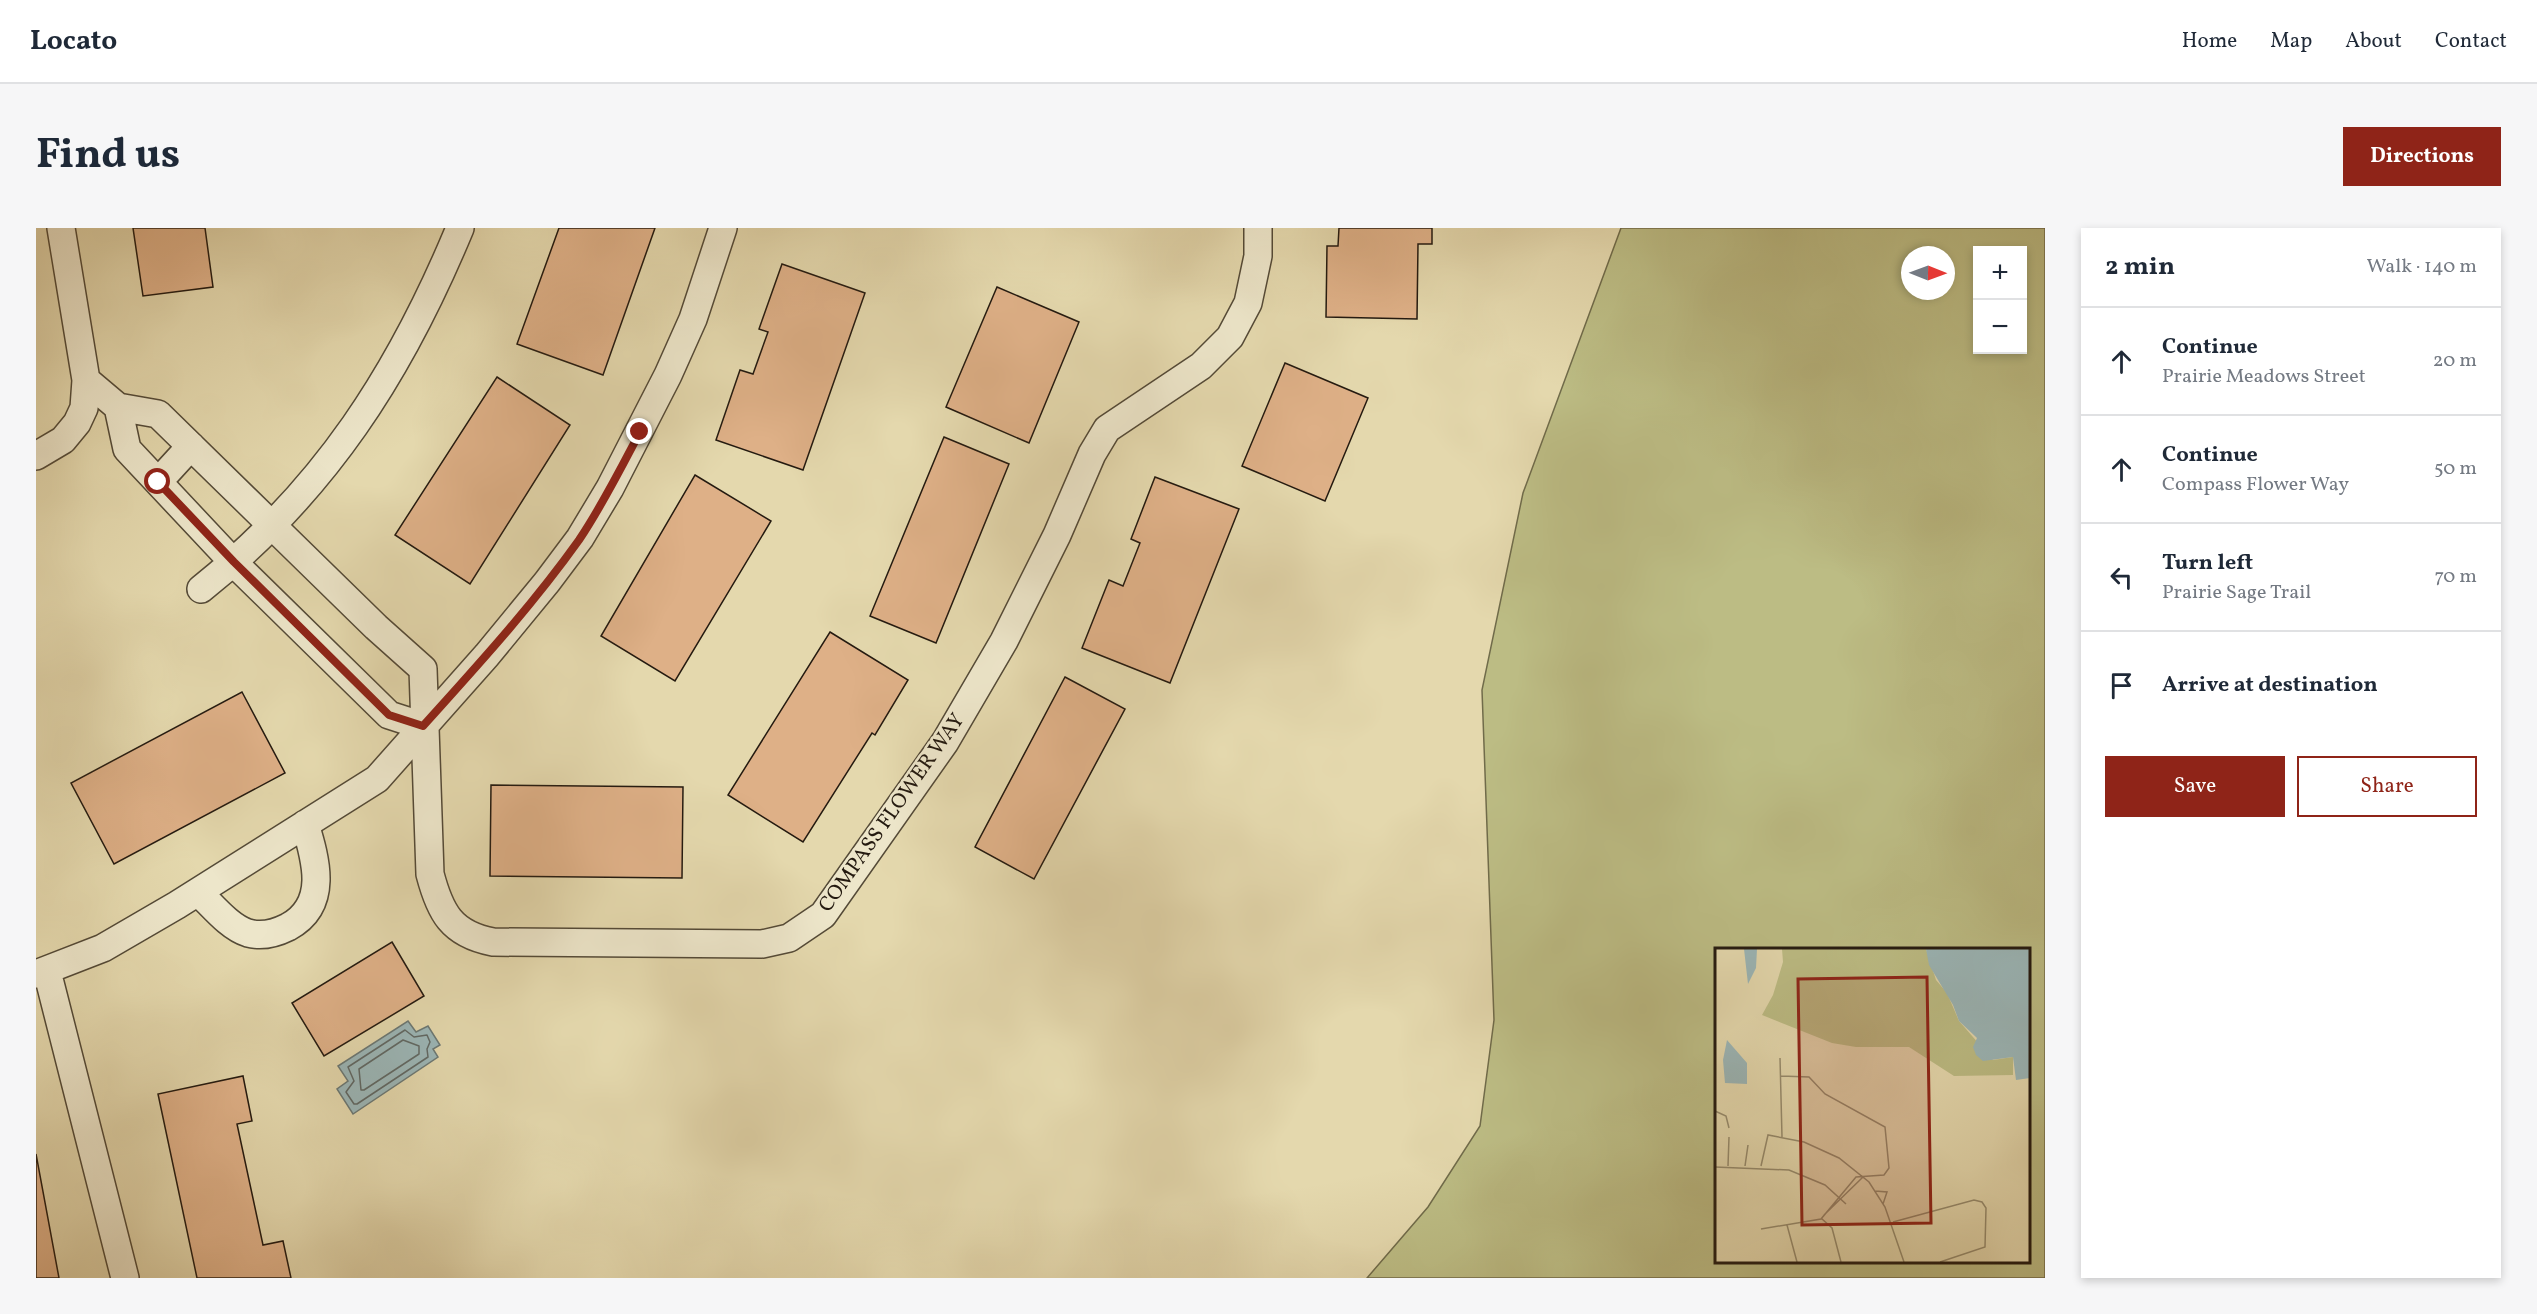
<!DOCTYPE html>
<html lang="en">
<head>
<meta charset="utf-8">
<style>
	body { margin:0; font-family:Vollkorn,serif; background:#f6f6f7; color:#1f2937 }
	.controls { position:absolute; right:18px; top:18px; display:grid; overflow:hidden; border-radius:0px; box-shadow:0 3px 9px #0003 }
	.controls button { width:54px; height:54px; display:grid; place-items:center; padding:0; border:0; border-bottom:2px solid #e0e1e3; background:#fff; color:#1f2937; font:30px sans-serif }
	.compass { position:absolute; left:1865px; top:18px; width:54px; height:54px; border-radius:50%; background:#fff; box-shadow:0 3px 9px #0003; rotate:91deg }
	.stop { position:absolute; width:18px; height:18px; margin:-14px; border:4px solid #8f2418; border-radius:50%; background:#fff }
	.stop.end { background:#8f2418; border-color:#fff; box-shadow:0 2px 6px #0008 }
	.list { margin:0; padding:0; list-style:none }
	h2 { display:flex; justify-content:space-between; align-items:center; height:78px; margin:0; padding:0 24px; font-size:26px }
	h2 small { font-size:20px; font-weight:400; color:#747a83 }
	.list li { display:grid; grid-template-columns:39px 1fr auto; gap:18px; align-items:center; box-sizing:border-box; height:108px; padding:0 24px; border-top:2px solid #e0e1e3 }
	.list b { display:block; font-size:22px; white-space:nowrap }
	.list p { margin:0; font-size:20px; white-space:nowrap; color:#747a83 }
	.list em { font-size:20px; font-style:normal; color:#747a83 }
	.actions { display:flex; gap:12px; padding:18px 24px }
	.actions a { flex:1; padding:14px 0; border:2px solid #8f2418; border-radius:0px; text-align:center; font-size:21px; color:#8f2418 }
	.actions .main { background:#8f2418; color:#fff }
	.icon { flex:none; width:33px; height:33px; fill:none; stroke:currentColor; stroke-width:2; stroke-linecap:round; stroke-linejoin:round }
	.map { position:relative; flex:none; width:2009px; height:1050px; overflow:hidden; border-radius:0px }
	header { display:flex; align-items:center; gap:36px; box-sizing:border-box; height:84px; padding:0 30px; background:#fff; border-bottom:2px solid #e0e1e3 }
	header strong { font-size:28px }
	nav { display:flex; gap:33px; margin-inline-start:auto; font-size:21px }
	.intro { display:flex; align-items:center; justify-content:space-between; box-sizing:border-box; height:144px; padding:0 36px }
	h1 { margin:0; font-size:42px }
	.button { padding:15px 27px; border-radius:0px; background:#8f2418; color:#fff; font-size:21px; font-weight:700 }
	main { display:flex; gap:36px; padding:0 36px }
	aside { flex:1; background:#fff; border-radius:0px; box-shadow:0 3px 9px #0003 }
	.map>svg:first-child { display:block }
</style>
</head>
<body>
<header>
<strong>Locato</strong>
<nav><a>Home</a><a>Map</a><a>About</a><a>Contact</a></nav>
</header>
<div class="intro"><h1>Find us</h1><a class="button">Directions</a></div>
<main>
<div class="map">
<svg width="2009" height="1050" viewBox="0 0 2009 1050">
	<rect width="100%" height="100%" fill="#e4d8ad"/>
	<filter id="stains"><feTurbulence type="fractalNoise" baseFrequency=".00333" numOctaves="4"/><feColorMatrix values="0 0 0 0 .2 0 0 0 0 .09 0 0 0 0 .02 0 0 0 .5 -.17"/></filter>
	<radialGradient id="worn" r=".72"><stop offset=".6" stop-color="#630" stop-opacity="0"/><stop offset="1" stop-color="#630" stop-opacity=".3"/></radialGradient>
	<path fill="#bcbc84" stroke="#706b4a" stroke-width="1.5" fill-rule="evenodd" d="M1585 0H2009V1050H1331L1392 979 1444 898 1458 792 1446 462 1487 265ZM1942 22H1986V122H1942ZM1874 27H1910V63H1874ZM1680 722H1992V1034H1680Z"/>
	<path fill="#9bb6b7" stroke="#6b7874" stroke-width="1.5" d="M372 793 380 804 392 798 404 817 397 821 402 829 317 886 301 861 312 853 302 838Z"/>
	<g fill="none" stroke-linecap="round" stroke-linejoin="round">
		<path stroke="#606864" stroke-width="1.5" d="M369 802 378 809 391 807 394 814 391 821 392 829 321 876H318L310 864 318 853 312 839Z
			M367 812 383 818V826L328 862H325L323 841Z"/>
	</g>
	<path fill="#deb087" stroke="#241a10" stroke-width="1.5" d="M97 0H169L177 59 107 68Z
		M523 0H619L567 147 481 116Z
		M1303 0H1396V16H1382L1381 91 1290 89 1291 18H1302Z
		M746 36 829 65 767 242 680 212 704 142 717 146 732 104 723 101Z
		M961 59 1043 94 993 215 910 179Z
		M1249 135 1332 170 1289 273 1206 238Z
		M461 149 534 197 434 356 359 307Z
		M908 209 973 236 900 415 834 388Z
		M659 247 735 293 639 453 565 408Z
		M1119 249 1203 281 1134 455 1046 420 1073 352 1087 358 1104 315 1095 311Z
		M794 404 872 452 839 507 836 505 767 614 692 567Z
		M1029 449 1089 481 998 651 939 619Z
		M206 464 249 545 78 636 35 555Z
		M455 557 647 559 646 650 454 648Z
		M356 714 388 768 288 828 256 775Z
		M207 848 216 893 201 896 227 1017 247 1013 255 1050H161L122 866Z
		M0 926 23 1050H0Z"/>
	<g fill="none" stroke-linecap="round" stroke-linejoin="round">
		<g stroke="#544a37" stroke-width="30">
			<path id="street" d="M50 152 82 179 122 186 340 399 387 441 394 646C404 684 415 706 457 714L726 716 753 710 787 687 909 514 968 413 1021 307 1056 226 1071 201 1165 138 1194 109 1212 75 1222 28V0
				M82 179 91 221 198 335 353 487 387 498
				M0 228 27 212 41 195 48 180 50 152 25 0
				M122 254 155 218
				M165 361C289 262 364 145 424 0
				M162 664C176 677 193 699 212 705 226 709 240 705 252 699 293 677 280 632 269 596
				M11 743 89 1050
				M0 746 67 720 141 677 341 551 451 427 511 354 544 310 574 260 632 147 657 91 687 0"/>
		</g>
		<use href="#street" stroke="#ede6ca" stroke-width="27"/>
	</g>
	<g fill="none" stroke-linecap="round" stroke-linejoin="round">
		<path stroke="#8f2418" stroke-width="8" d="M122 254 198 334 353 487 387 498C441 438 496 378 543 312 566 278 585 240 604 204"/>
	</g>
	<g text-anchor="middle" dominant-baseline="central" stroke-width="5" stroke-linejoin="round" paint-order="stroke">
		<g font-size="21" fill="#241a10" stroke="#ede6ca">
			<text transform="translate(856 585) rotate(-55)">COMPASS FLOWER WAY</text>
		</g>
	</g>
	<g transform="translate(1679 720)">
		<rect width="315" height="315" fill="#e4d8ad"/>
		<path d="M67 1H211L221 32 232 45 244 73 278 112 298 109V127L239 128 194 99H141L117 95 47 67 58 47 68 14Z" fill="#bcbc84"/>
		<path d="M29 1H42L41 20 33 36ZM211 1H315V130L301 132 298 109 268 113 261 107 258 99 262 90 244 73 238 57 214 17ZM12 92 32 115V136L10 135 8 112Z" fill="#9bb6b7"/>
		<path fill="none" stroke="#978c6e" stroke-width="1.5" d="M65 110 67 189M0 163 11 168 14 180M13 218 14 189M30 218 33 197M46 218 53 187 89 194 124 210 154 234 170 259 189 314M0 219 74 222 110 237 131 256M160 243 172 244 168 256M109 267 148 229M107 271 117 280 126 314M178 274 259 252 267 254 271 260 270 299 225 314M72 277 82 314M46 281 106 271 141 229 169 227 174 220 170 179 110 146 94 129 66 128"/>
		<path fill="#8f2418" fill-opacity="0.15" stroke="#8f2418" stroke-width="3" d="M212 29 216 275 87 277 83 31Z"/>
		<rect width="315" height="315" fill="none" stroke="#241a10" stroke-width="3"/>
	</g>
	<rect width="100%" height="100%" filter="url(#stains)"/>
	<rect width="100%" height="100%" fill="url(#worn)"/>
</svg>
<div class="controls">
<button>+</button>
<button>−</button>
</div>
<svg class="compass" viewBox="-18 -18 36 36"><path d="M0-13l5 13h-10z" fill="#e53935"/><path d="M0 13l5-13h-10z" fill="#747a83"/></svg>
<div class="stop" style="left:122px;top:254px"></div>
<div class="stop end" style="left:604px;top:204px"></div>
</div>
<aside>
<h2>2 min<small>Walk · 140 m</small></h2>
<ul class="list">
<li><svg class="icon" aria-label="ahead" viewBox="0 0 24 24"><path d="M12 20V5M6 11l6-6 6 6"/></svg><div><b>Continue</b><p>Prairie Meadows Street</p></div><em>20 m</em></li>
<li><svg class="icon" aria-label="ahead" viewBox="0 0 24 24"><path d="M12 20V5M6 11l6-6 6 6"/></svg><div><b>Continue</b><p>Compass Flower Way</p></div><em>50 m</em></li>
<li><svg class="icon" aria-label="left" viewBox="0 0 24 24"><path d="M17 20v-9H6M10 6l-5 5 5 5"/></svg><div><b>Turn left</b><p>Prairie Sage Trail</p></div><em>70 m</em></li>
<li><svg class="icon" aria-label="arrive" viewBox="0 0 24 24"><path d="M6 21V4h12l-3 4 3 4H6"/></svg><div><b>Arrive at destination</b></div></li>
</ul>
<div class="actions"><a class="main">Save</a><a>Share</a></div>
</aside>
</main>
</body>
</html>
